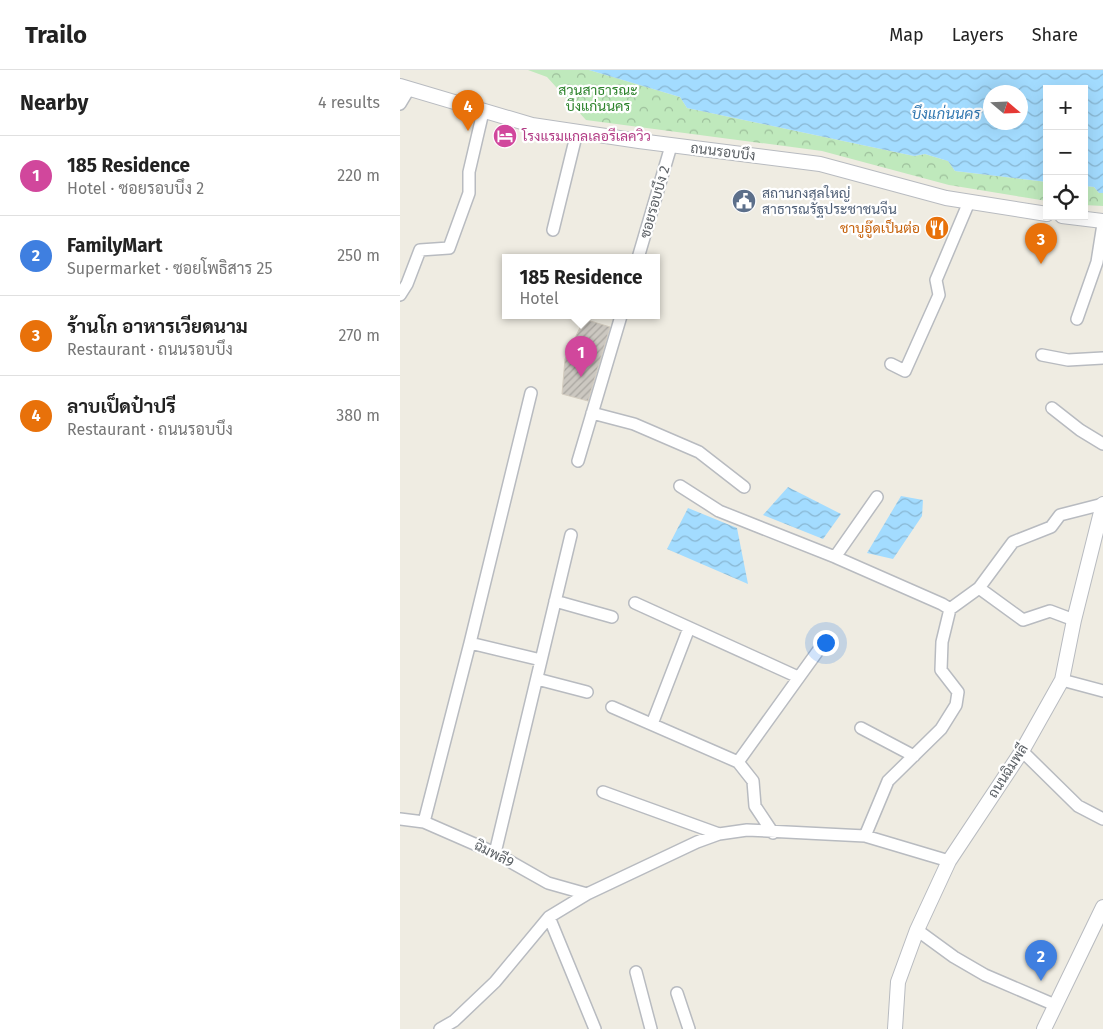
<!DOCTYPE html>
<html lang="en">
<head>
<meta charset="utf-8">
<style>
	body { margin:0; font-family:"Fira Sans",Sarabun,sans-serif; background:#f2f2f2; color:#222 }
	.controls { position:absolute; right:15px; top:15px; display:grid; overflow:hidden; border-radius:0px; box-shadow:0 5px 20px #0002 }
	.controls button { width:45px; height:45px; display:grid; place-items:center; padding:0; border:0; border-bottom:1px solid #e0e0e0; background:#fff; color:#222; font:25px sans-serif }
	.compass { position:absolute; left:583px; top:15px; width:45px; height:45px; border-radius:50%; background:#fff; box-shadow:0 5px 20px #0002; rotate:109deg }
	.you { position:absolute; left:425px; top:572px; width:18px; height:18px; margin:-12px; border:4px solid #fff; border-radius:50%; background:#1a73e8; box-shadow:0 0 0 8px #1a73e833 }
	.badge { display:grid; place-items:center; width:32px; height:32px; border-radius:50%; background:#fa221e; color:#fff; font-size:16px; font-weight:700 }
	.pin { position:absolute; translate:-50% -41px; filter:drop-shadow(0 1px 2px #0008) }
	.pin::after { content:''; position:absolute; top:26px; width:18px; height:15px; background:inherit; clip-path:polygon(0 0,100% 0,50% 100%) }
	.popup { position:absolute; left:102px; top:184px; width:158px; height:65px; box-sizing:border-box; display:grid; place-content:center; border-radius:0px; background:#fff; filter:drop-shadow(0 1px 4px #0005); font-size:16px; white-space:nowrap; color:#767676 }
	.popup b { font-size:19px; color:#222 }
	.popup::after { content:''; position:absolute; left:50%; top:100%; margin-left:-10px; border:10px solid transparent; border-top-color:#fff }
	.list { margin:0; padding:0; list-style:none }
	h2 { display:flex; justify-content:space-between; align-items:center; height:65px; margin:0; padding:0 20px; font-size:21px }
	h2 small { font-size:16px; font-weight:400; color:#767676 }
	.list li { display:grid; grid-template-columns:32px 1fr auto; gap:15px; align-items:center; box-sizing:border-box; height:80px; padding:0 20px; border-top:1px solid #e0e0e0 }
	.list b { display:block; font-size:19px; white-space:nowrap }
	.list p { margin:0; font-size:16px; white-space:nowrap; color:#767676 }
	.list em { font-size:16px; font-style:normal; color:#767676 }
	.icon { flex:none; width:28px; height:28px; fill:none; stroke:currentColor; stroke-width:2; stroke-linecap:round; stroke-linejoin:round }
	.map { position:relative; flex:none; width:703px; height:959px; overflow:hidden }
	header { display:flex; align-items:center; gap:30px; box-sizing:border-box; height:70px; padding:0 25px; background:#fff; border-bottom:1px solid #e0e0e0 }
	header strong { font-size:24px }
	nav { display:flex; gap:28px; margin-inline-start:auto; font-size:18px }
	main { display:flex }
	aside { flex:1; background:#fff }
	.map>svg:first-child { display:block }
</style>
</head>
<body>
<header>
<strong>Trailo</strong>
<nav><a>Map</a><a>Layers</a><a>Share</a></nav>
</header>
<main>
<aside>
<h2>Nearby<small>4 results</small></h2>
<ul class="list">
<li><span class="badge" style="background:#d1479c">1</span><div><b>185 Residence</b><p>Hotel · ซอยรอบบึง 2</p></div><em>220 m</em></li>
<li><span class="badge" style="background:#3f7fe0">2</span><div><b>FamilyMart</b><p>Supermarket · ซอยโพธิสาร 25</p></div><em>250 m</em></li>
<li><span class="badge" style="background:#e8710a">3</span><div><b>ร้านโก อาหารเวียดนาม</b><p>Restaurant · ถนนรอบบึง</p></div><em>270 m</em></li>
<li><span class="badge" style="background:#e8710a">4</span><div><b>ลาบเป็ดป๋าปรี</b><p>Restaurant · ถนนรอบบึง</p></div><em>380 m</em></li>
</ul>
</aside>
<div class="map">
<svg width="703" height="959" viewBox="0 0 703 959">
	<defs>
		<pattern id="park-crowns" width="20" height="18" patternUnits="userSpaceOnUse" patternTransform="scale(1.25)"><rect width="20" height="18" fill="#bfe9bc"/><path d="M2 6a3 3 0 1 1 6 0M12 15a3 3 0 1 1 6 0" fill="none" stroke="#9ec09c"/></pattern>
		<pattern id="water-waves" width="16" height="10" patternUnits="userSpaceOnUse" patternTransform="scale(1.25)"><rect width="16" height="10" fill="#a3dcff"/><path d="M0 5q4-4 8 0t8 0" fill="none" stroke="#88b6d2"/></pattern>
		<pattern id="building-hatch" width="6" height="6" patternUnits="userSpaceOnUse" patternTransform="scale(1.25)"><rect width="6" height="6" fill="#ccc8c1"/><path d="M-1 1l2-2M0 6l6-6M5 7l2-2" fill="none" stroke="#a9a6a0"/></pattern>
	</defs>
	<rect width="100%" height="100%" fill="#efece2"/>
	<path fill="url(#park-crowns)" d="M128 0H189L280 27 287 38 514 86 525 84 548 91 555 101 647 112V131L549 115 422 81 186 50 147 7Z
		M684 116 694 117 699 123H703V136L684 135Z"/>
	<path fill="url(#water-waves)" fill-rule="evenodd" d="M189 0H703V123H699L694 117 684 116V19H647V112L555 101 548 91 525 84 514 86 287 38 280 27ZM620 22V52H590V22Z
		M388 417 441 444 423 469 363 445Z
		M501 426 523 430 522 446 493 489 467 483Z
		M288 438 337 458 348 514 267 479Z"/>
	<path fill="url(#building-hatch)" stroke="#d4cdc0" d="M184 249 210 257 188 331 162 324 165 289Z"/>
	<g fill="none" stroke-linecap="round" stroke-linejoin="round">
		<g stroke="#b8bbc0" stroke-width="14">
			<path id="minor" d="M0 34 9 19
				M153 160 177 62
				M238 188 271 76
				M0 225 7 214 20 180 49 178 69 123V102L83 42
				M677 249 697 192 703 154
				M642 285 668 290 703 288
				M491 294 505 301 539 225 536 210 569 132
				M652 338 680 360 703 374
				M192 343 234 354 299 382 344 417
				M178 391 221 246
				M280 416 319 441 435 487 542 534 550 539
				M435 487 477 427
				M579 518 623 550 650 541 674 550
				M155 531 212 547
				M235 533 398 607
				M70 573 141 590
				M137 609 187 622
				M662 610 703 621
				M212 637 338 692 353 711 355 736 373 763
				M252 654 289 558
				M461 658 514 686
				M622 681 678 736 703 749
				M338 692 420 578
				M203 722 319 764
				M0 749 24 752 95 783 148 813 187 824
				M24 752 70 573 131 323
				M465 766 488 711 541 659 556 635 558 622 541 600 542 572 550 539 579 518 613 472 651 457 660 445 703 434
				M95 783 171 465
				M149 847 195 959
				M517 860 554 887 585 905 655 935
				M236 902 251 959
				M277 923 289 959
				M40 959 54 951 95 912 149 847 187 824 297 772 319 764 347 760 465 766 549 791"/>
		</g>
		<g stroke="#b8bbc0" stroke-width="16">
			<path id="tertiary" d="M0 16 132 55 239 71 420 94 546 128 647 144
				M662 146 703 151
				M495 959 498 912 517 860 549 791 622 681 662 610 674 550 703 434
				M644 959 703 837"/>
		</g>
		<use href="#minor" stroke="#fff" stroke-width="11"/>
		<use href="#tertiary" stroke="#fff" stroke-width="14"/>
	</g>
	<defs>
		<g id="hotel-disc" transform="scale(1.25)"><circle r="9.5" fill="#d1479c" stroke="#fff"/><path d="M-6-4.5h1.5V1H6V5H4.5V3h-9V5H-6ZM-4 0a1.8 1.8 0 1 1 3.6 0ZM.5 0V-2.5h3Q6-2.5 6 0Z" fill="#fff"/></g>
		<g id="civic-disc" transform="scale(1.25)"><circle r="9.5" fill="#5c6f8a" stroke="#fff"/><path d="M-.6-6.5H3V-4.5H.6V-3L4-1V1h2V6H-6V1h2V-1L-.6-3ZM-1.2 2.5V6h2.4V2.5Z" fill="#fff"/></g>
		<g id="restaurant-disc" transform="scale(1.25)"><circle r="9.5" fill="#e8710a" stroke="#fff"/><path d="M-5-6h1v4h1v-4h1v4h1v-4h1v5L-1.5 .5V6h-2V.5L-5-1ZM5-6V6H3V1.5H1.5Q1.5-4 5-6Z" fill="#fff"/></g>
	</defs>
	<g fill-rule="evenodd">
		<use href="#hotel-disc" x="105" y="66"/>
		<use href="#civic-disc" x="344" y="131"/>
		<use href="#restaurant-disc" x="537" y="158"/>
	</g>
	<g text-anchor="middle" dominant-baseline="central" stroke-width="4.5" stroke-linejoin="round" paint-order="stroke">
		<g font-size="14" fill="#2d832c" stroke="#fff">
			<text x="198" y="20">สวนสาธารณะ<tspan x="198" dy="16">บึงแก่นนคร</tspan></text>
		</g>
		<g font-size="14" fill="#b23c85" stroke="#fff" text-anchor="start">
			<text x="122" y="66">โรงแรมแกลเลอรีเลควิว</text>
		</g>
		<g font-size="14" fill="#5b6065" stroke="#fff">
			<text transform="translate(323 82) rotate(7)">ถนนรอบบึง</text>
			<text transform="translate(255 132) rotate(-74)">ซอยรอบบึง 2</text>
			<text transform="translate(608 701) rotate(-57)">ถนนฉิมพลี</text>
			<text transform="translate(94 784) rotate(27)">ฉิมพลี9</text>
		</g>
		<g font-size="14" fill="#4e5e75" stroke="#fff" text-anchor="start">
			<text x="362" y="123">สถานกงสุลใหญ่<tspan x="362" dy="16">สาธารณรัฐประชาชนจีน</tspan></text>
		</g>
		<g font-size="14" fill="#c56008" stroke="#fff" text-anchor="end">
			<text x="520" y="158">ชาบูอู๊ดเป็นต่อ</text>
		</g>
		<g font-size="15" font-style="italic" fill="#3379b2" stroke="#fff">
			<text x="546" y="44">บึงแก่นนคร</text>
		</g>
	</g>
</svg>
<div class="controls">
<button>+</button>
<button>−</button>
<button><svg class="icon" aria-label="locate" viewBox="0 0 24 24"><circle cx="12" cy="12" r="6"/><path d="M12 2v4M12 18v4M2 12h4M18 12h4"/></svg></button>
</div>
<svg class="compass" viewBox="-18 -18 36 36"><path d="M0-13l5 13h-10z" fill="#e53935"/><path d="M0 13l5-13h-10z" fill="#767676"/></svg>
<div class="you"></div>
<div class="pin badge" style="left:181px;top:307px;background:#d1479c">1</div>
<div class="popup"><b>185 Residence</b>Hotel</div>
<div class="pin badge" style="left:641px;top:911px;background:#3f7fe0">2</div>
<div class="pin badge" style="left:641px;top:194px;background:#e8710a">3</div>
<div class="pin badge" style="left:68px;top:61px;background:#e8710a">4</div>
</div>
</main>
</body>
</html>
